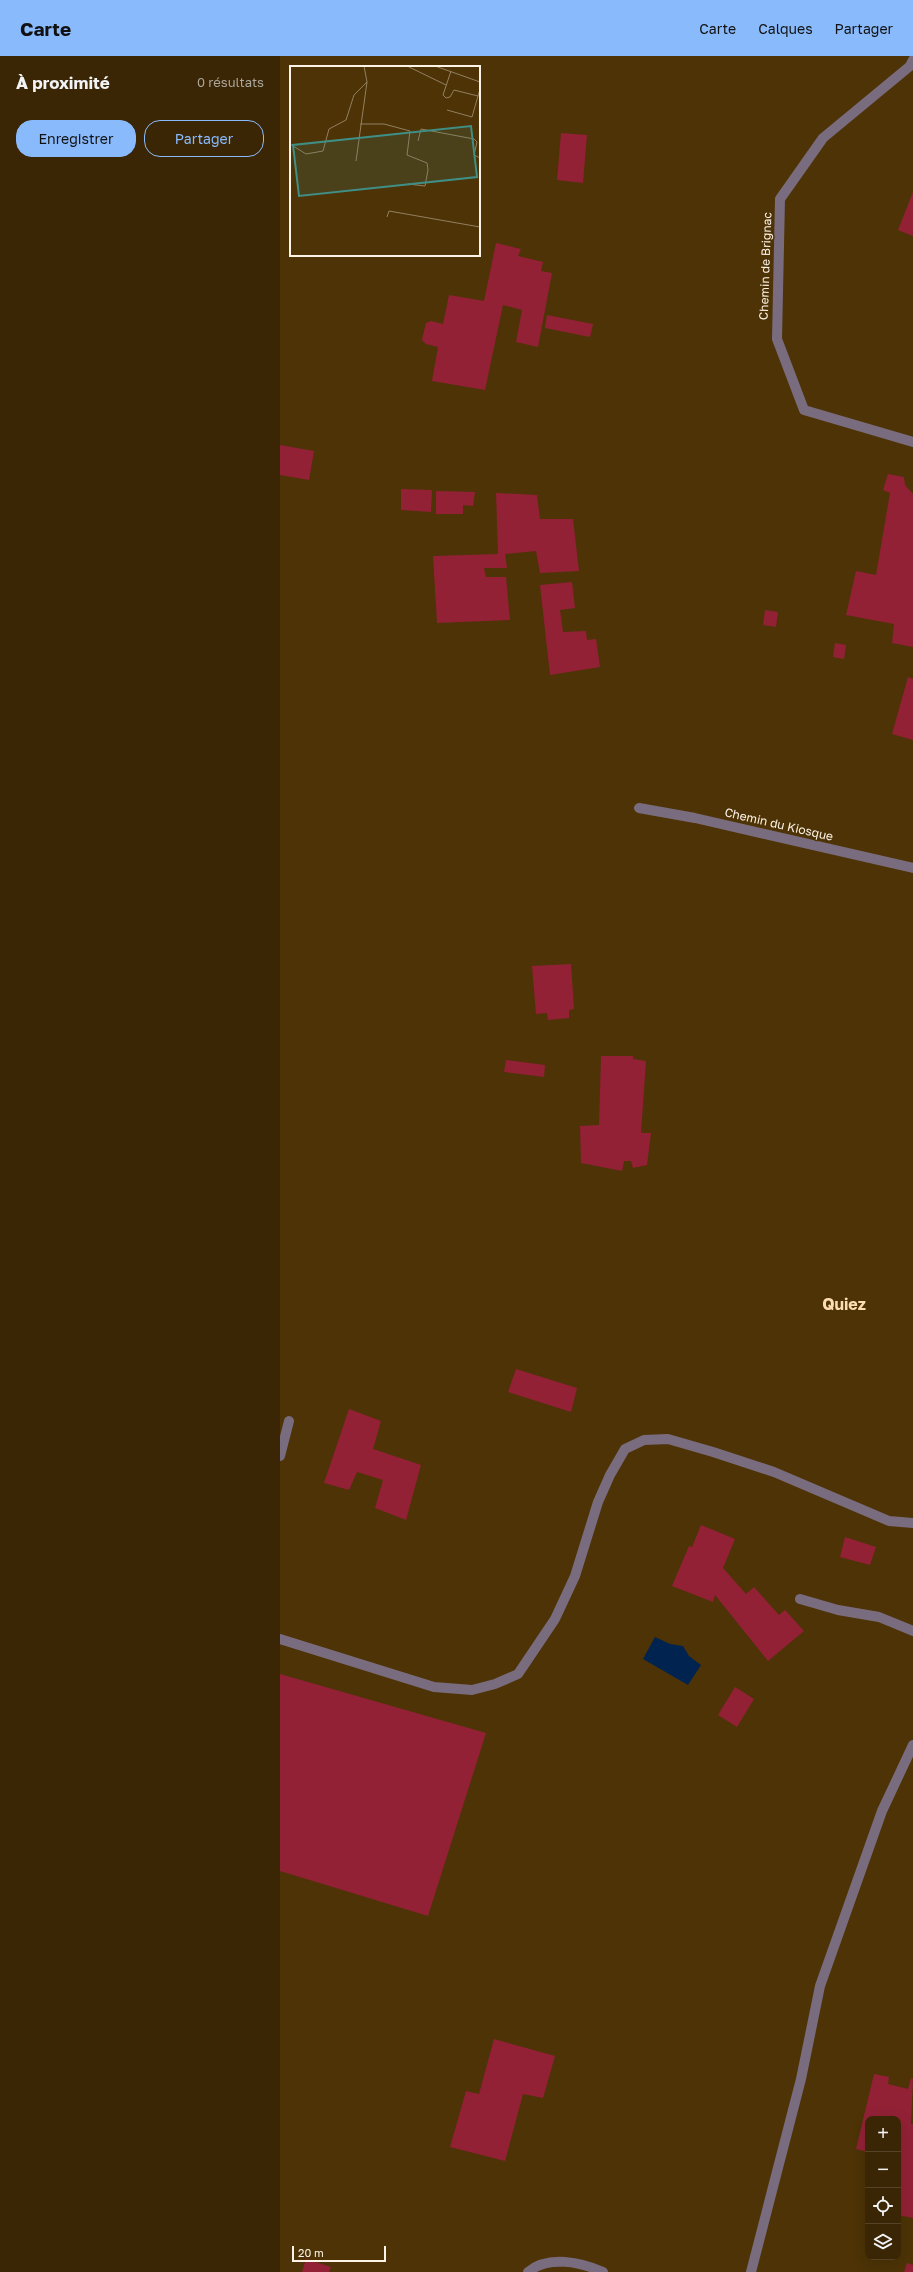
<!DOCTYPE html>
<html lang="fr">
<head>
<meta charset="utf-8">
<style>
	body { margin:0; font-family:"Golos Text",sans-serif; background:#453213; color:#f1f3f6 }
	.controls { position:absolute; right:12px; bottom:12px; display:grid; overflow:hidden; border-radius:8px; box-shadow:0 4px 16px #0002 }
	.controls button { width:36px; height:36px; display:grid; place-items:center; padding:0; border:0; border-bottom:1px solid #544326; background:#3a2604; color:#f1f3f6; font:20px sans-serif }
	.scale { position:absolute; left:12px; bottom:10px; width:94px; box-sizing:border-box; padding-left:4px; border:2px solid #fdf3e6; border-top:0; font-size:11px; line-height:14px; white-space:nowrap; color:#fdf3e6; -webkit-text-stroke:3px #4d3306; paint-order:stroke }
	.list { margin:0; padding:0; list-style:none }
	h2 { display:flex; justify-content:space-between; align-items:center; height:52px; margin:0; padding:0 16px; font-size:17px }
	h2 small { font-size:13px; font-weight:400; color:#aba59a }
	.actions { display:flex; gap:8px; padding:12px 16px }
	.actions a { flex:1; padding:9px 0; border:1px solid #89bafc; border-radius:16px; text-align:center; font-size:14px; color:#89bafc }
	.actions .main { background:#89bafc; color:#111 }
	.icon { flex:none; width:22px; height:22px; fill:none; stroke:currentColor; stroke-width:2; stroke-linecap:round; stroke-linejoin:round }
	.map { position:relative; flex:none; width:633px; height:2216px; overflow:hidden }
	header { display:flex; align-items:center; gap:24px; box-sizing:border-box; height:56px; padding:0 20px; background:#89bafc; color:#111 }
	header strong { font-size:19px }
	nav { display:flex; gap:22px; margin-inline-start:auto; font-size:14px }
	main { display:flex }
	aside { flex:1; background:#3a2604 }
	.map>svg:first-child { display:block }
</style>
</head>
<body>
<header>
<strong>Carte</strong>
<nav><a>Carte</a><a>Calques</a><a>Partager</a></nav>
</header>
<main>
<aside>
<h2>À proximité<small>0 résultats</small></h2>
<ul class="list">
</ul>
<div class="actions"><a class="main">Enregistrer</a><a>Partager</a></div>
</aside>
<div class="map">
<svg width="633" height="2216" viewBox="0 0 633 2216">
	<rect width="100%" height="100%" fill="#4d3306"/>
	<path fill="#00244f" d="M375 1581 390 1588 403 1590 409 1600 421 1609 408 1629 363 1603Z"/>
	<path fill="#922136" d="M281 77 307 79 303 127 277 124Z
		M633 136V180L618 174Z
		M216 187 241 193 238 200 263 206 261 215 272 217 258 291 236 286 242 254 223 249 205 334 152 325 158 291 146 288 142 284 146 267 151 265 163 268 169 239 204 245Z
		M267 259 313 268 310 281 265 272Z
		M0 389 34 395 29 424 0 419Z
		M608 418 624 421 625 429 633 438V591L612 587 614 568 566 559 576 515 596 519 610 437 603 434Z
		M121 433 152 434 151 456 121 454Z
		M156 435 195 436 193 450 183 449V458H156Z
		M216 437 257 439 260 463H293L299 515 260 517 256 495 225 498 227 512H204L206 521H226L230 564 157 567 153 500 218 498Z
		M292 526 295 552 280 554 283 576 306 575 307 584 316 583 320 611 270 619 260 529Z
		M485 554 498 556 496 571 483 569Z
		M555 587 566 589 564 603 553 601Z
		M628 621 633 623V684L612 678Z
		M291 908 294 953 289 954V962L268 964 267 957 256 958 252 910Z
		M321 1000H353V1003L366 1005 361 1077H371L367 1109 353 1112 351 1105H344L342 1115 301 1107 300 1070 319 1069Z
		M226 1004 265 1009 264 1021 224 1016Z
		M236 1313 297 1332 291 1356 228 1336Z
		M69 1353 101 1365 93 1393 141 1409 126 1464 95 1452 103 1424 77 1416 69 1434 44 1427Z
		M421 1469 455 1483 443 1512 466 1538 474 1531 499 1559 505 1554 524 1575 488 1605 435 1539 433 1546 392 1530 409 1490 412 1491Z
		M565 1481 596 1491 590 1509 560 1501Z
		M0 1618 206 1677 148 1860 0 1815Z
		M455 1631 474 1643 457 1671 438 1659Z
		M214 1983 275 2000 263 2042 243 2038 225 2105 170 2091 186 2035 199 2038Z
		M594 2018 609 2021 608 2028 628 2033 631 2022 633 2023 631 2068H633V2162L618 2159V2063H588V2096L576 2093Z
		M26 2203 51 2211 49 2216H22Z
		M627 2207 633 2209V2216H624Z"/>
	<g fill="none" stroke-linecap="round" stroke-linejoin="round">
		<path stroke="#796c7e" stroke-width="10" d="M633 4 630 10 543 82 500 143 497 283 524 354 633 386
			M359 752 415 762 633 812
			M0 1400 9 1365
			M520 1543 558 1554 599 1561 633 1575
			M0 1583 154 1631 192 1634 215 1628 238 1618 275 1563 295 1520 318 1446 330 1419 345 1393 364 1384 388 1383 433 1396 494 1416 609 1465 633 1467
			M248 2216C268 2199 301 2206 323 2216
			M471 2216 521 2023 540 1930 602 1755 633 1689"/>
	</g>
	<g text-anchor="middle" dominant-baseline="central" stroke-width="3" stroke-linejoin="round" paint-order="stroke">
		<g font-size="12" fill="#fdf3e6" stroke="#4d3306">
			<text transform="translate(485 210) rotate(-88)">Chemin de Brignac</text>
			<text transform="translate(499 768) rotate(13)">Chemin du Kiosque</text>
		</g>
		<g font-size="16" font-weight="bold" fill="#fdddb0" stroke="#4d3306">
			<text x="564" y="1248">Quiez</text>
		</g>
	</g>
	<g transform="translate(10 10)">
		<rect width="190" height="190" fill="#4d3306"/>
		<path fill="none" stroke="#938060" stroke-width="1" d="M117 0 156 19M145 0 190 16M161 5 153 29 156 32 160 31 164 24 188 30 190 23M157 44 182 51 188 30M70 58H94L120 65 117 89 137 97 138 104 135 120 118 118M128 75 131 63 184 73 187 76 184 89 190 92M0 78 16 88 33 85 39 63 56 54 64 29 77 16M66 95 77 16 74 0M97 151 99 145 190 161"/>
		<path fill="#3f8f86" fill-opacity="0.15" stroke="#3f8f86" stroke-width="2" d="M181 60 187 111 9 130 3 79Z"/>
		<rect width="190" height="190" fill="none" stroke="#fdf3e6" stroke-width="2"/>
	</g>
</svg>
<div class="controls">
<button>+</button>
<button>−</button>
<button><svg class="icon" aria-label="locate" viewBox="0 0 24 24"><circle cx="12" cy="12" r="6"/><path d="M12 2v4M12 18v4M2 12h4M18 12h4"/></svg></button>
<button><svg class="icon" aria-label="layers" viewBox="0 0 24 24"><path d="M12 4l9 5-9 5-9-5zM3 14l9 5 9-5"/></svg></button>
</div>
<div class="scale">20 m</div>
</div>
</main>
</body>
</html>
